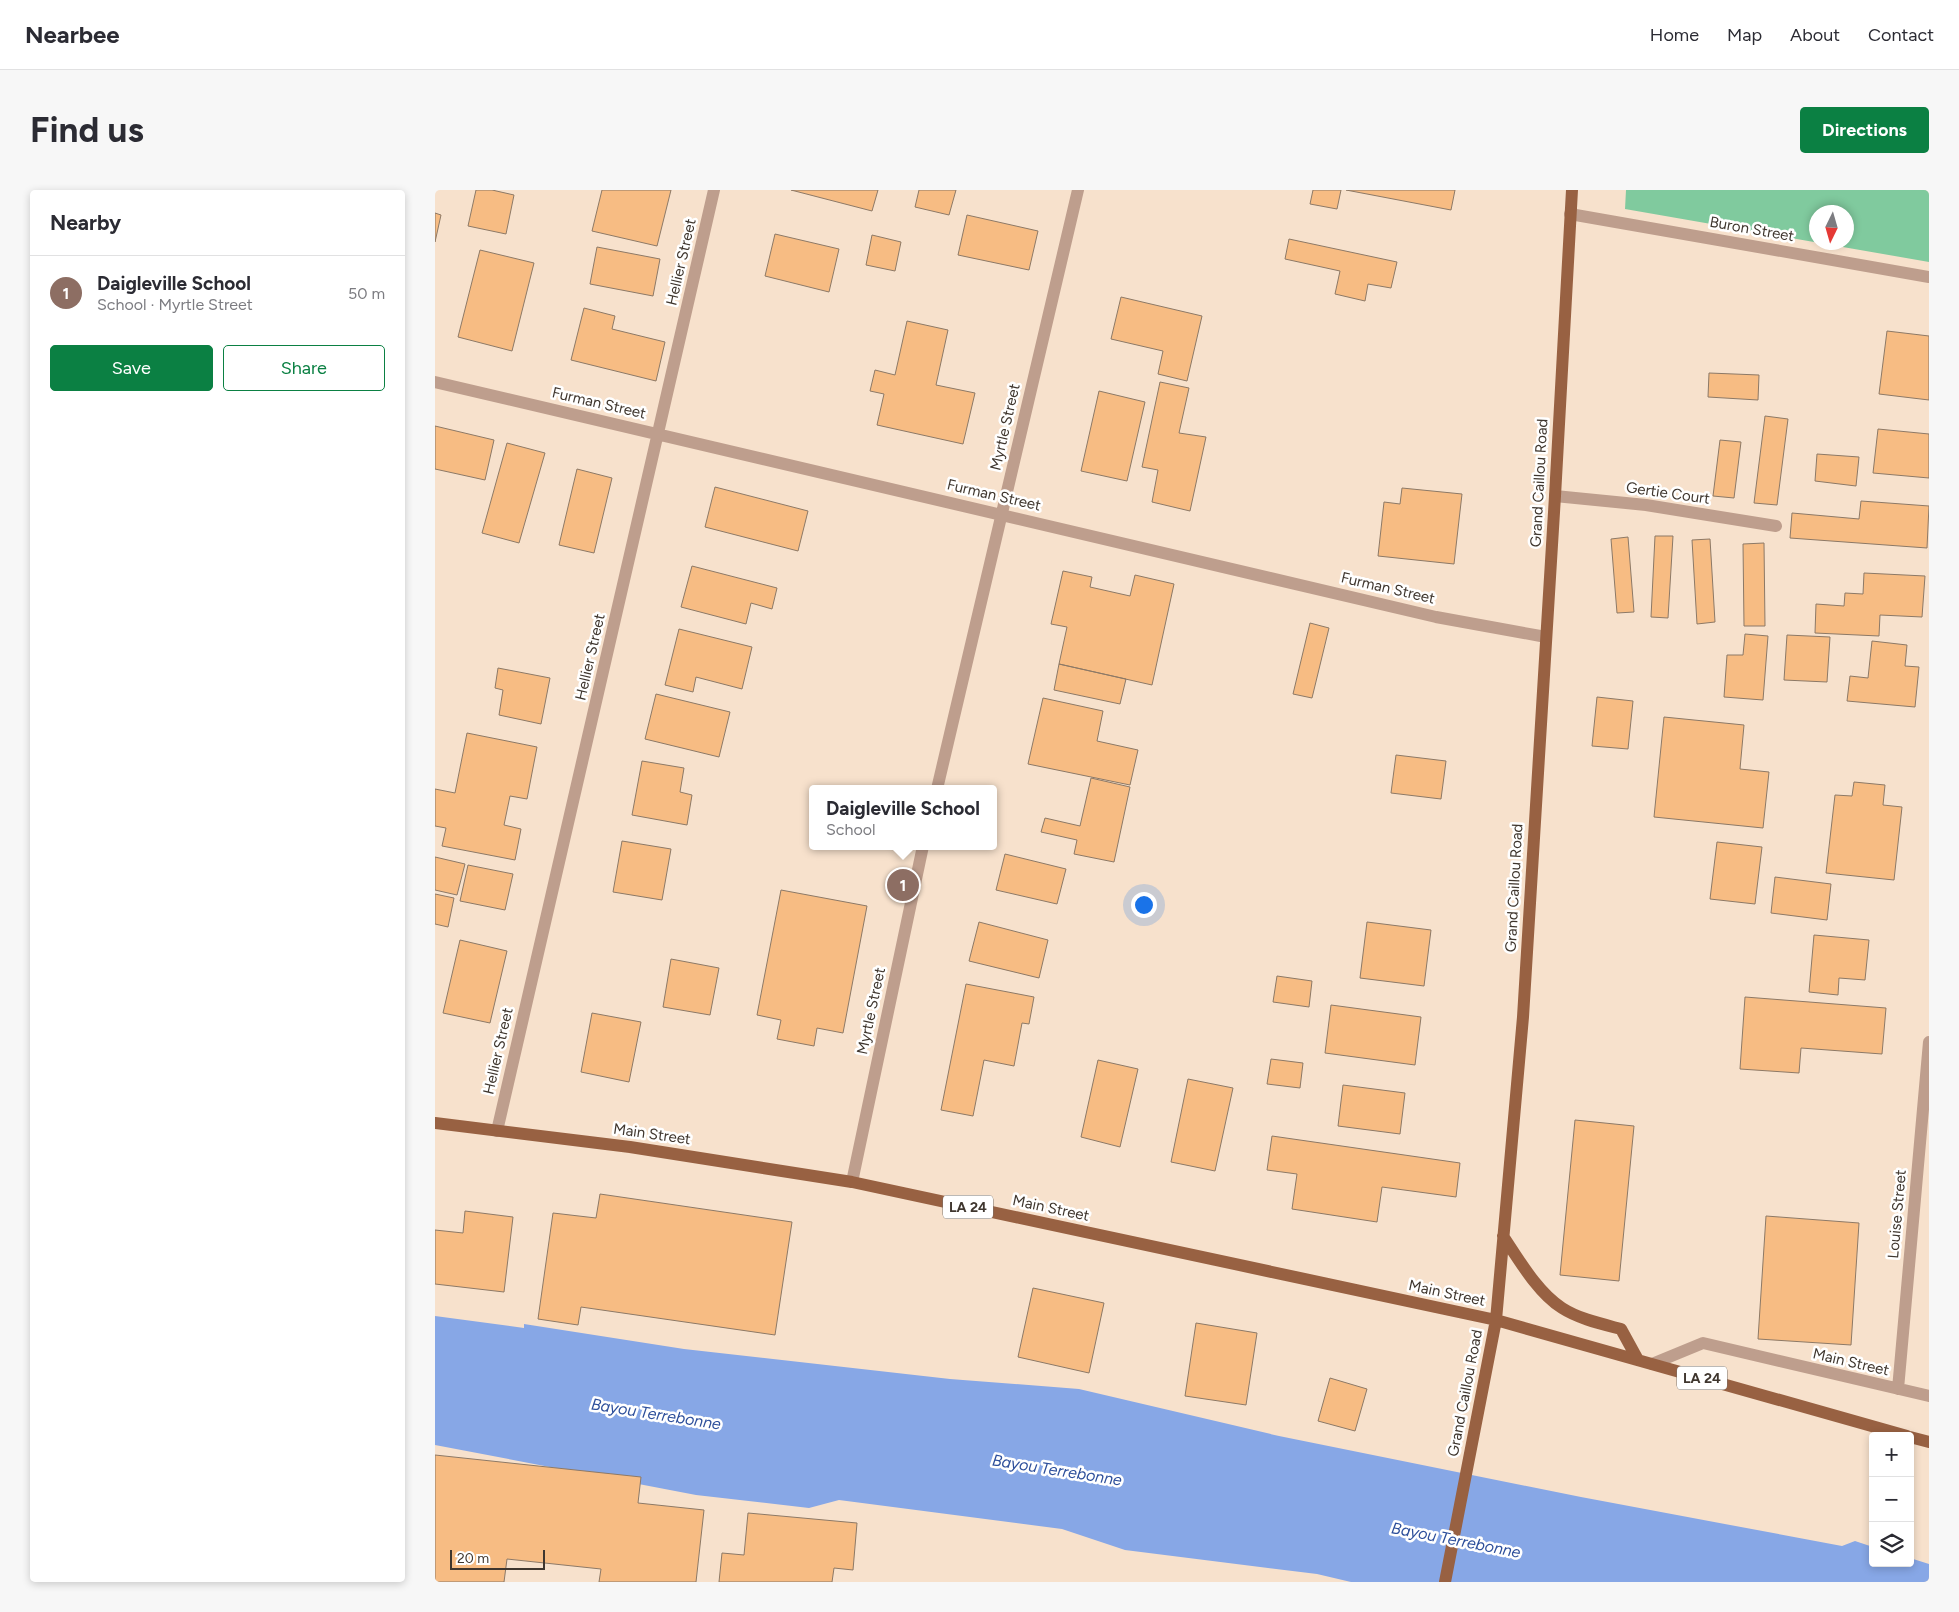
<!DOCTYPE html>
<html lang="en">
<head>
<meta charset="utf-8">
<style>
	body { margin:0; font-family:Figtree,sans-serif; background:#f7f7f7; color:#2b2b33 }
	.controls { position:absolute; right:15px; bottom:15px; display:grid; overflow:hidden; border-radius:5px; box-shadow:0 2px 8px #0003 }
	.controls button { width:45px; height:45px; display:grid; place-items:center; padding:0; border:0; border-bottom:1px solid #e1e1e2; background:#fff; color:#2b2b33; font:25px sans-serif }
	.compass { position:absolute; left:1374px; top:15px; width:45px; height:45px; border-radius:50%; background:#fff; box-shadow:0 2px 8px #0003; rotate:185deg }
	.scale { position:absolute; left:15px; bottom:12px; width:95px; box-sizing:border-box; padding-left:5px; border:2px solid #3f362e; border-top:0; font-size:14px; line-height:18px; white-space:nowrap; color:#3f362e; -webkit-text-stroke:4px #fff; paint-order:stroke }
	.you { position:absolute; left:708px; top:714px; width:18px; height:18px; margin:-12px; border:4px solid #fff; border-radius:50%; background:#1a73e8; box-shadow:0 0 0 8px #1a73e833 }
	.badge { display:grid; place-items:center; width:32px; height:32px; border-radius:50%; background:#0b8043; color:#fff; font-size:16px; font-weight:700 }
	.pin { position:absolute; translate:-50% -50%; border:2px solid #fff; box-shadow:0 1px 5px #0006 }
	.popup { position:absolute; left:374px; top:595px; width:188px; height:65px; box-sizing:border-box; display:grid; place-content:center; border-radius:5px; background:#fff; filter:drop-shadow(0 1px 4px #0005); font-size:16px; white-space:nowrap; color:#7c7c81 }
	.popup b { font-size:19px; color:#2b2b33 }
	.popup::after { content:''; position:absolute; left:50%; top:100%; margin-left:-10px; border:10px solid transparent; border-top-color:#fff }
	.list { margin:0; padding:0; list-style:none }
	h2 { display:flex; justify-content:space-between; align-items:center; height:65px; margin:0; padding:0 20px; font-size:21px }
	h2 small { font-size:16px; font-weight:400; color:#7c7c81 }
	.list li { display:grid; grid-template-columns:32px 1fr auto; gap:15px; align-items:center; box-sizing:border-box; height:75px; padding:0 20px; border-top:1px solid #e1e1e2 }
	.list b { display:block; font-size:19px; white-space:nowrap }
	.list p { margin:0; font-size:16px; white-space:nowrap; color:#7c7c81 }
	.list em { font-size:16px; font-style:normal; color:#7c7c81 }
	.actions { display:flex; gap:10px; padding:15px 20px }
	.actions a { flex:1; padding:11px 0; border:1px solid #0b8043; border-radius:5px; text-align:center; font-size:18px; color:#0b8043 }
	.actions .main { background:#0b8043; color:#fff }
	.icon { flex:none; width:28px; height:28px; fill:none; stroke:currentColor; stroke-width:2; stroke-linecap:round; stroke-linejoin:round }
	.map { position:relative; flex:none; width:1494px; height:1392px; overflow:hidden; border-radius:5px }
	header { display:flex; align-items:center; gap:30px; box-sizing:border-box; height:70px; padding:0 25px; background:#fff; border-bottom:1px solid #e1e1e2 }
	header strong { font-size:24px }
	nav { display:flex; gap:28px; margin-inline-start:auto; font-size:18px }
	.intro { display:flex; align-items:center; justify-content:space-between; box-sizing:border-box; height:120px; padding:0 30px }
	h1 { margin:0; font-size:35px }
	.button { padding:12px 22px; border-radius:5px; background:#0b8043; color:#fff; font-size:18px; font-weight:700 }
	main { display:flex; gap:30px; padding:0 30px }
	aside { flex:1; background:#fff; border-radius:5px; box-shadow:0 2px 8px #0003 }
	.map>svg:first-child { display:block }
</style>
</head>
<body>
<header>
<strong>Nearbee</strong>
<nav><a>Home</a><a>Map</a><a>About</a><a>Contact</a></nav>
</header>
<div class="intro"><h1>Find us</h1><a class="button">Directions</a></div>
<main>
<aside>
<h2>Nearby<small></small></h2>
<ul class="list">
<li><span class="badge" style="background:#8d6e63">1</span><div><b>Daigleville School</b><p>School · Myrtle Street</p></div><em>50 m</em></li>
</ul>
<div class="actions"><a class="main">Save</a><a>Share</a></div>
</aside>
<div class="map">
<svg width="1494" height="1392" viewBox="0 0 1494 1392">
	<rect width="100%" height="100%" fill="#f7e1cc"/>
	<path fill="#80ca9e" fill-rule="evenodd" d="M1191 0H1494V72L1190 19ZM1382 22H1412V52H1382Z"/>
	<path fill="#87a7e6" d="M0 1126 89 1138V1134L249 1159 515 1189 644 1199 844 1246 1146 1307 1407 1356 1420 1351 1438 1357V1373H1475V1368L1494 1374V1392H916L882 1384 690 1360 627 1339 404 1310 374 1318 261 1305 0 1255Z"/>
	<path fill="#f7bc83" stroke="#8d7966" d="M41 0H57L79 5 71 44 33 36Z
		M167 0H236L222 56 157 41Z
		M356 0H443L437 21Z
		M484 0H521L514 25 480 17Z
		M878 0H906L902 19 875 14Z
		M911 0H1020L1016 20Z
		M0 23 6 25 0 52Z
		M532 25 603 41 594 80 523 65Z
		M340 44 404 59 394 102 330 86Z
		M437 45 466 52 460 81 431 75Z
		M854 49 962 72 956 98 933 94 930 111 900 104 905 81 850 69Z
		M162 57 225 69 218 106 155 94Z
		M45 60 99 73 77 161 23 147Z
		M686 107 767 126 752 191 723 184 728 161 676 149Z
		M149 118 180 126 177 139 230 152 221 191 136 170Z
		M472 131 513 140 501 195 540 203 528 254 442 235 449 204 435 201 440 180 460 185Z
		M1452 141 1494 146V210L1444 204Z
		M1274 183 1324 185 1323 210 1273 207Z
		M725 192 754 198 744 243 771 247 755 321 717 312 723 280 707 277Z
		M664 201 710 212 692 291 646 281Z
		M1330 226 1353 229 1342 315 1319 313Z
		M0 236 59 250 50 290 0 279Z
		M1443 239 1494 244V288L1438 283Z
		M1285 250 1306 252 1299 308 1278 306Z
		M72 253 110 263 84 353 47 343Z
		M1382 264 1424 267 1421 296 1380 291Z
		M142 279 177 288 159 363 124 355Z
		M280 297 373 321 363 361 270 337Z
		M967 298 1027 304 1019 374 943 366 949 312 965 314Z
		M1426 311 1494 316 1492 358 1355 348 1357 323 1424 329Z
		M1220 346H1238L1233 428 1216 427Z
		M1193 347 1199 422 1182 423 1176 349Z
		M1275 349 1280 432 1262 434 1257 350Z
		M1329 353 1330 436H1309L1308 354Z
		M257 376 342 398 337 419 316 413 311 434 246 417Z
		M628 381 657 387 655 397 695 406 700 385 739 394 717 495 624 474 632 437 616 434Z
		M1429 383 1490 386 1487 427 1445 425 1444 446 1380 443 1381 414 1409 416 1410 403 1428 404Z
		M875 433 894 438 877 508 858 504Z
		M244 439 317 457 307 499 261 487 258 502 230 495Z
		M1310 444 1333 446 1328 510 1289 507 1292 465H1308Z
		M1352 445 1395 447 1392 492 1349 490Z
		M1437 451 1472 455 1470 476 1484 477 1480 517 1412 511 1415 486 1433 488Z
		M624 474 691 489 685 514 619 500Z
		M63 478 115 488 106 534 64 525 68 500 60 498Z
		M221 504 295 522 284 567 210 549Z
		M1162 507 1198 511 1193 559 1157 556Z
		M608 508 668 521 662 551 703 560 695 595 593 574Z
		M1229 527 1309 535 1305 579 1334 582 1328 638 1219 627Z
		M32 543 102 557 92 609 75 606 69 635 86 639 80 670 7 656 11 638 0 636V599L20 603Z
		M961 565 1011 571 1006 609 956 603Z
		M207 571 249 578 245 602 257 605 252 635 197 625Z
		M656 588 695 597 679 672 639 664 642 650 606 642 610 628 645 636Z
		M1419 592 1450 595 1448 615 1467 617 1459 690 1391 683 1400 605 1417 606Z
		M187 651 236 659 227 710 178 702Z
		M1282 652 1327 657 1320 714 1275 709Z
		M570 664 631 679 622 714 561 700Z
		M0 667 30 674 22 705 0 700Z
		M33 675 78 684 70 720 25 711Z
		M1340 687 1396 694 1392 730 1336 723Z
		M346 700 432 716 408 843 382 838 379 856 342 849 346 830 322 825Z
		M0 704 19 708 13 737 0 734Z
		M544 732 613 750 604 788 534 771Z
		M932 732 996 740 989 796 925 788Z
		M1379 745 1434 750 1430 790 1404 788 1403 805 1374 802Z
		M25 750 72 761 55 833 8 823Z
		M236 769 284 778 275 825 228 817Z
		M842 786 877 791 874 817 838 812Z
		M531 794 599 807 594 834 587 833 579 876 549 870 538 926 506 920Z
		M1310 807 1451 818 1447 864 1366 858 1364 883 1305 879Z
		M896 815 986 827 980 875 890 863Z
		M157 823 206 832 194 892 146 882Z
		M836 869 868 873 865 898 832 894Z
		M663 870 703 879 685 957 646 947Z
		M753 889 798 898 780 981 736 972Z
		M908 895 970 903 965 944 903 936Z
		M1140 930 1199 936 1184 1091 1125 1085Z
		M837 946 1025 973 1021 1007 947 997 942 1032 857 1019 862 984 832 980Z
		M165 1004 357 1032 340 1145 146 1117 143 1135 103 1129 118 1023 161 1028Z
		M30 1021 78 1027 69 1102 0 1094V1040L28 1043Z
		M1331 1026 1424 1033 1416 1155 1323 1149Z
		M598 1098 669 1113 654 1183 583 1167Z
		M761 1133 822 1143 811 1215 750 1206Z
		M895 1188 932 1199 920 1241 883 1231Z
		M0 1265 206 1287 203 1313 269 1320 261 1392H164L166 1379 72 1369 69 1392H0Z
		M313 1323 422 1333 418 1380 399 1378 397 1392H284L287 1363 309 1365Z"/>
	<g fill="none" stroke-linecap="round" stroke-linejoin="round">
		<path stroke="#be9e8d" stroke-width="12" d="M1135 24 1494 87
			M0 192 1001 427 1111 447
			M1120 306 1211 315 1341 336
			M502 599 643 0
			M62 941 279 0
			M417 992 488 656
			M1217 1174 1268 1153 1494 1206
			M1463 1199 1494 852"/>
		<path stroke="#986142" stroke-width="12" d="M0 933 195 957 417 992 1061 1130 1472 1246
			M1068 1046C1084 1070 1103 1103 1127 1118 1144 1129 1167 1134 1186 1139L1203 1170
			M1475 1247 1494 1252
			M1010 1392 1061 1130 1088 827 1120 306 1137 0"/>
	</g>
	<g text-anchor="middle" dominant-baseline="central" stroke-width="5" stroke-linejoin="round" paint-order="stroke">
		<g fill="#fff" stroke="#79726d" stroke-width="1">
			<rect x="508" y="1005.5" width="50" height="23" rx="4"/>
			<rect x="1242" y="1176.5" width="50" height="23" rx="4"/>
		</g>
		<g font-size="14" font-weight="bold" fill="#3f362e">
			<text x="533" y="1017">LA 24</text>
			<text x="1267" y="1188">LA 24</text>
		</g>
		<g font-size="15" fill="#3f362e" stroke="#fff">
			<text transform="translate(1317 39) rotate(10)">Buron Street</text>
			<text transform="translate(246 72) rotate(-77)">Hellier Street</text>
			<text transform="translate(164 213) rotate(13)">Furman Street</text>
			<text transform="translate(570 237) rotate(-77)">Myrtle Street</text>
			<text transform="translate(1104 293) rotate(-87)">Grand Caillou Road</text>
			<text transform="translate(1233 303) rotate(8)">Gertie Court</text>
			<text transform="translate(559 305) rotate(13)">Furman Street</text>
			<text transform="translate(953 398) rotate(13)">Furman Street</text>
			<text transform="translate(155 467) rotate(-77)">Hellier Street</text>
			<text transform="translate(1079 698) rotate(-87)">Grand Caillou Road</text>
			<text transform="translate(436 821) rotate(-78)">Myrtle Street</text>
			<text transform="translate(63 861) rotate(-77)">Hellier Street</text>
			<text transform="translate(217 944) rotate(8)">Main Street</text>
			<text transform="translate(616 1018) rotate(12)">Main Street</text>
			<text transform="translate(1462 1024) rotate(-85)">Louise Street</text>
			<text transform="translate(1012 1103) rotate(12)">Main Street</text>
			<text transform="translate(1416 1172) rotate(13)">Main Street</text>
			<text transform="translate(1030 1203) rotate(-79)">Grand Caillou Road</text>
		</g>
		<g font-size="16" font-style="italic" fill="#2d4f9b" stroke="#fff">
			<text transform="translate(221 1224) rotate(9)">Bayou Terrebonne</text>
			<text transform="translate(622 1280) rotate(9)">Bayou Terrebonne</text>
			<text transform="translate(1021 1350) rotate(11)">Bayou Terrebonne</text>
		</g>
	</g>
</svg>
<div class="controls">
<button>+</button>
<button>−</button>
<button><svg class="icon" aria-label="layers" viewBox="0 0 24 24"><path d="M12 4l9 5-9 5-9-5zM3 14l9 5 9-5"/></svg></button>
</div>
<svg class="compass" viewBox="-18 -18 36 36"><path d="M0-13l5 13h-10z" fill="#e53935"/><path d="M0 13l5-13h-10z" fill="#7c7c81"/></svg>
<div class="scale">20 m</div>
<div class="you"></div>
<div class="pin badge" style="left:468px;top:695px;background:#8d6e63">1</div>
<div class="popup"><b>Daigleville School</b>School</div>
</div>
</main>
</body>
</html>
